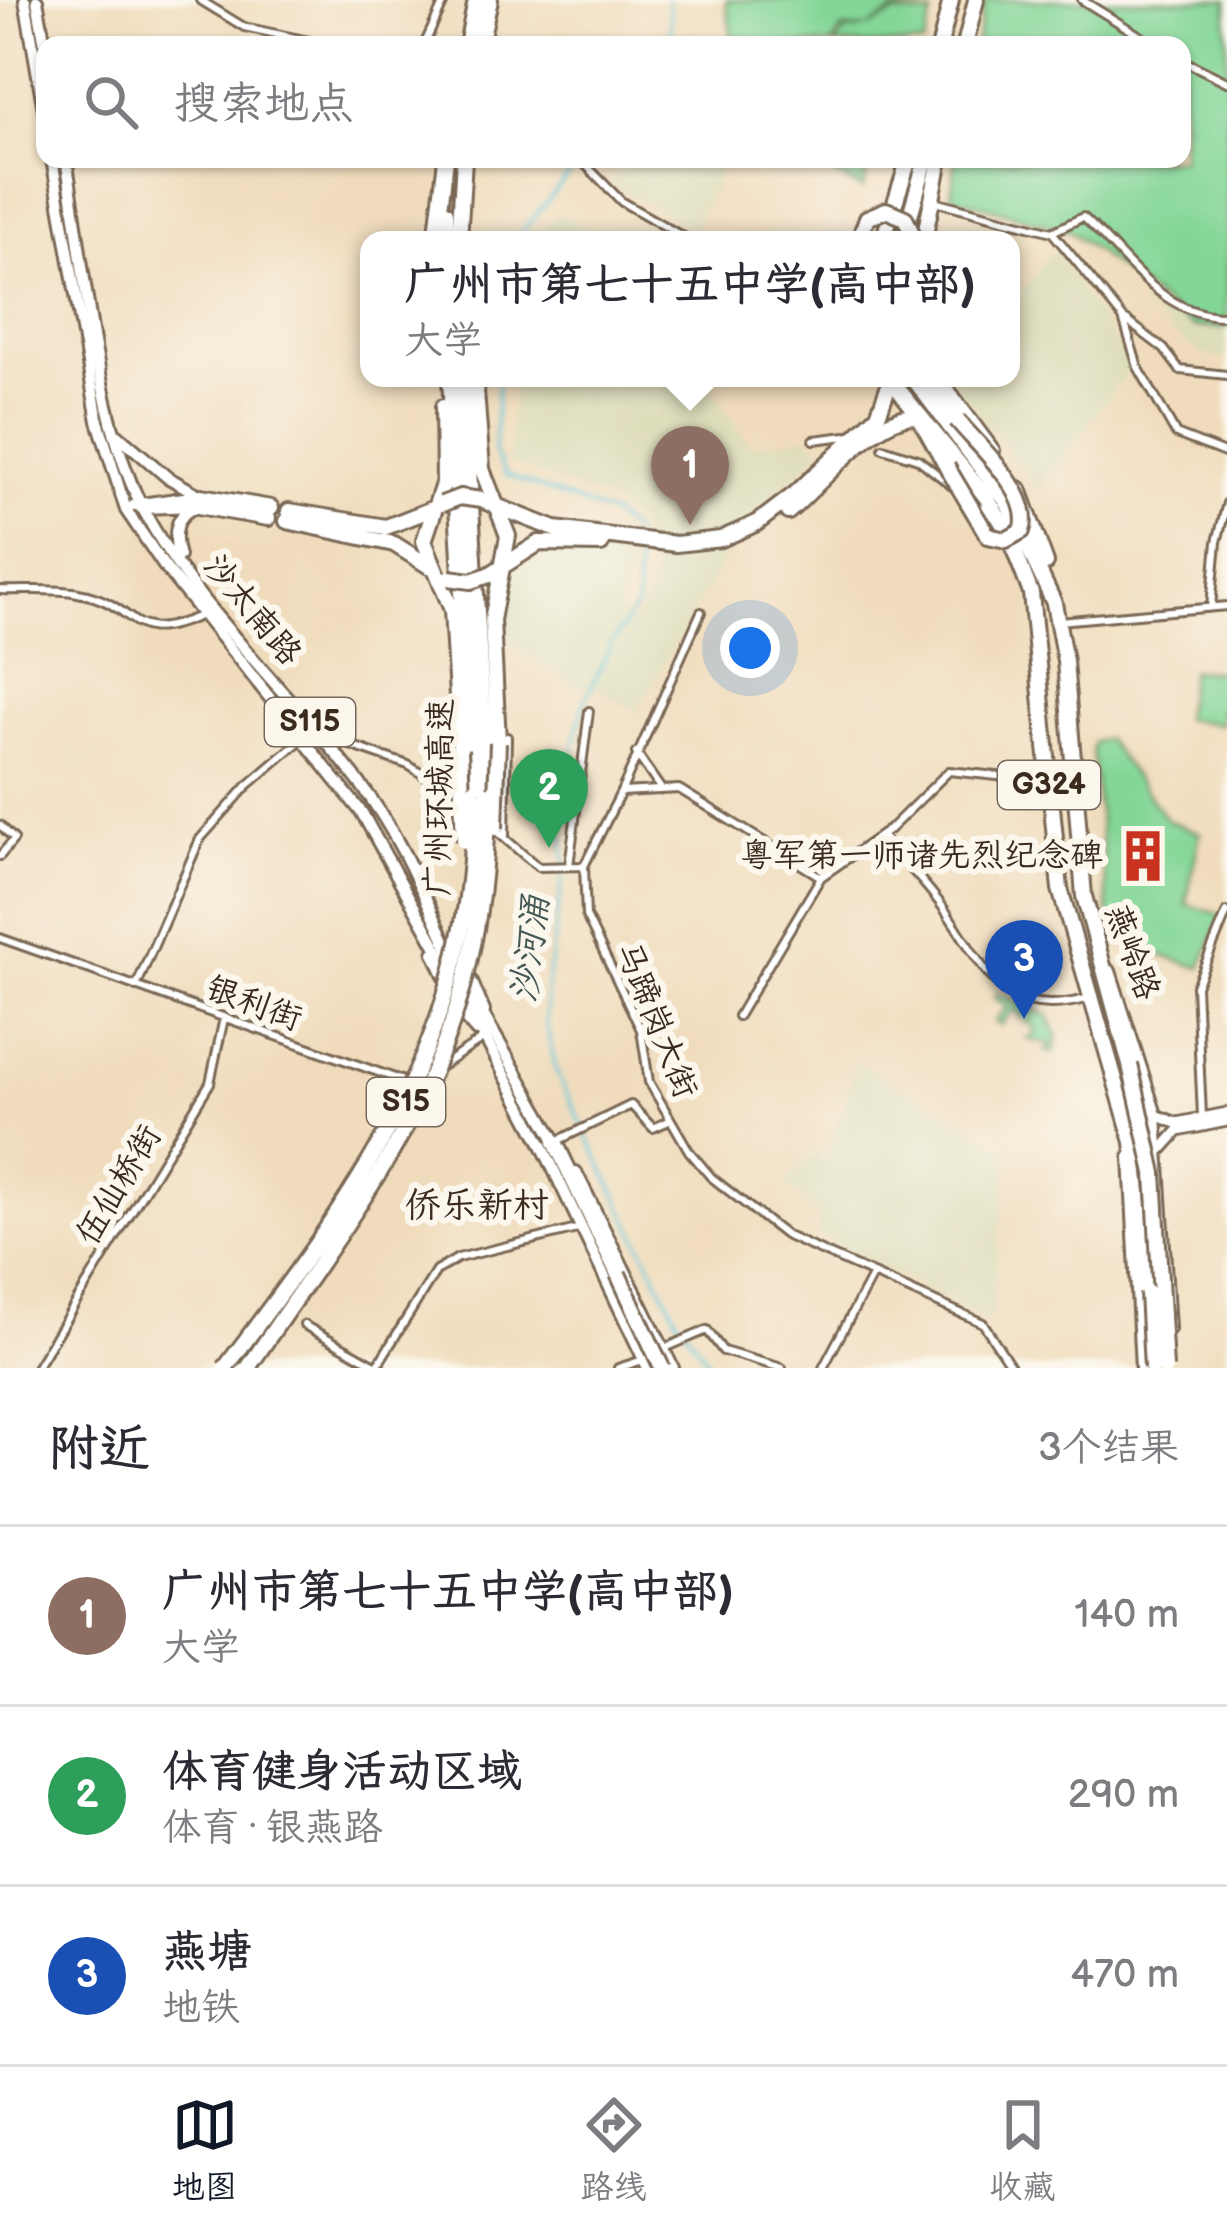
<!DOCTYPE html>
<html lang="zh">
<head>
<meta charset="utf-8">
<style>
	body { margin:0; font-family:"Balsamiq Sans","LXGW WenKai TC",sans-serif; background:#f7f7f7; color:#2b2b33 }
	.you { position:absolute; left:750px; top:648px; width:42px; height:42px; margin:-30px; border:9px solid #fff; border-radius:50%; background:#1a73e8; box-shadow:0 0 0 18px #1a73e833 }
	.badge { display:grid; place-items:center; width:78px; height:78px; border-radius:50%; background:#111827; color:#fff; font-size:39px; font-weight:700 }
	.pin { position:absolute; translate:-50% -99px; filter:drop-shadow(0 3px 6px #0008) }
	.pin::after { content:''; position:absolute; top:63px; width:42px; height:36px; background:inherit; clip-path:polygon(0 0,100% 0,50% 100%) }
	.popup { position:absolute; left:360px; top:231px; width:660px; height:156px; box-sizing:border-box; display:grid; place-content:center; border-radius:24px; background:#fff; filter:drop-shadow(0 3px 9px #0005); font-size:39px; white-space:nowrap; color:#7c7c81 }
	.popup b { font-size:45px; color:#2b2b33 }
	.popup::after { content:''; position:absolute; left:50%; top:100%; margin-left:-24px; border:24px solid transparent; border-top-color:#fff }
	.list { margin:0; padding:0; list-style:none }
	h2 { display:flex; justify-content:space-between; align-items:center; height:156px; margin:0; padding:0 48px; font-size:51px }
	h2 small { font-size:39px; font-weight:400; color:#7c7c81 }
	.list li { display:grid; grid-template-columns:78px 1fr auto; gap:36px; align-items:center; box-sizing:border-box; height:180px; padding:0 48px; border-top:3px solid #e1e1e2 }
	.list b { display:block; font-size:45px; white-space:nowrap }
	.list p { margin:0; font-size:39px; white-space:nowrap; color:#7c7c81 }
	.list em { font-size:39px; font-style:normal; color:#7c7c81 }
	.icon { flex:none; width:66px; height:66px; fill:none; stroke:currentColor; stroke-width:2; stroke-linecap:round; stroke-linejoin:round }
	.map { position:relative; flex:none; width:1227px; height:1368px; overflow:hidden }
	.search { position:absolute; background:#fff; box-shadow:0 3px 9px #0004; left:36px; right:36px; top:36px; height:132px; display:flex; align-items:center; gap:30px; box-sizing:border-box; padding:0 42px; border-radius:24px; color:#7c7c81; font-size:45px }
	.sheet { height:696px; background:#fff }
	nav { display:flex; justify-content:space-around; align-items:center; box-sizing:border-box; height:168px; border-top:3px solid #e1e1e2; background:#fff; font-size:33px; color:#7c7c81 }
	nav a { display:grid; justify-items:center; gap:6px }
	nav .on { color:#111827 }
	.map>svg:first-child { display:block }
</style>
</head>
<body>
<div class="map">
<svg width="1227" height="1368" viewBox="0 0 1227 1368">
	<rect width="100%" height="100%" fill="#fbf7ec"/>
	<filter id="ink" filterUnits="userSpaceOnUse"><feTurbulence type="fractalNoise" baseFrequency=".00833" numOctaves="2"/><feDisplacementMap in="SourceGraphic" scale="24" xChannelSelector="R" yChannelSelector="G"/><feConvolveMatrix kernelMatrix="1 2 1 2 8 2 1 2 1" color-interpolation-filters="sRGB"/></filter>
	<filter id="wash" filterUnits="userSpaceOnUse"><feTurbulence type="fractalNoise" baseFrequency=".004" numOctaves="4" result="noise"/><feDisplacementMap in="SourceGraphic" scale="48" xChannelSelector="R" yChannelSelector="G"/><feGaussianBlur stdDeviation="2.7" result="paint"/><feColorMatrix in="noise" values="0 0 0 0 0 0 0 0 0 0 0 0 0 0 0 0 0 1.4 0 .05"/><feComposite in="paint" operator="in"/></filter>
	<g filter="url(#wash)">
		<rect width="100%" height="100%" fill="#f0dcbc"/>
		<path fill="#deddbb" d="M625 159H727L693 229 610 184Z
			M558 213 602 240H534Z
			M1053 249 1132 366 1040 490 950 378H1011V306Z
			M1143 293 1194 327H1227V361L1199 353 1174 334 1140 304Z
			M514 378H705L749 446 809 436 823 450 744 523 637 712 599 689 575 686 503 638 502 608 515 570 545 545 630 554 619 613 634 624 655 581 640 527 609 501 508 462Z
			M857 1061 1008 1149 991 1322 816 1234 820 1215 785 1183 814 1153 826 1161Z"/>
		<path fill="#83d697" stroke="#5f805a" stroke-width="3" d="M726 0H934L931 9 894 11 867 28 895 14 932 15 924 45H835L844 32 865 28 842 29 831 45H733Z
			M985 0H1227V327H1194L1069 231 951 196 956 159H1182V45H976Z
			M802 159H870L863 189Z
			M1191 670 1226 672 1220 724 1183 719Z
			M1106 739 1167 820 1200 833 1186 904 1222 915 1201 968 1111 939 1092 749 1094 742Z
			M997 993 1049 1016 1058 1037 1054 1053 1046 1051 1051 1045 1027 1039 1037 1030 1013 1010 1000 1026 995 1022 1007 1006 994 998Z"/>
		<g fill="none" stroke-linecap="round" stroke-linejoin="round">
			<path stroke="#60c8dc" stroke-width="3" d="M660 45 671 28 668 0
				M515 240 581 160
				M498 378 494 452 506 475 612 515 635 535
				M636 544 637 606 611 644 584 703 574 744 562 813 565 863 546 990V1025L557 1074 677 1318 711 1365 720 1368"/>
		</g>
	</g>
	<g filter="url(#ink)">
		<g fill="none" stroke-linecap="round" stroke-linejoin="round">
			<g stroke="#7a6855" stroke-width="12">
				<path id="street" d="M200 0 244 27 328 45
					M1082 0 1155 45
					M424 45 445 0
					M1182 60 1227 82
					M580 159 622 202 689 240
					M934 201 1052 232 1123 318 1138 367 1176 434 1227 454
					M1052 232 1083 217C1126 255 1162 318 1227 316
					M1126 320 1164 349 1180 370 1227 375
					M814 440 846 436
					M883 448 918 459 952 486
					M977 505 999 521
					M0 590C25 591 53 588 78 593 144 605 123 649 202 615
					M1211 607 1217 542 1227 503
					M1059 621 1227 606
					M324 736 408 765 458 797
					M636 753 661 789
					M621 792 701 612
					M0 825 14 839 0 856
					M495 830 538 867 584 866 621 792 679 789 821 877
					M881 835C901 859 924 881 942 906 986 967 999 1023 1090 998
					M505 836 507 737
					M569 866 589 711
					M584 866 586 916 641 1030 649 1082 689 1151 711 1177 785 1235 983 1323 1012 1368
					M0 938 409 1083
					M136 987 200 839 247 786 301 740
					M738 1016 821 877 890 829 949 771 1045 781
					M437 1069 484 1038
					M1202 1116 1196 986 1227 912
					M557 1141 631 1105 653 1128 671 1120
					M304 1325 381 1368
					M665 1348 707 1330 723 1351 782 1368
					M377 1366 436 1271 458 1258 577 1229
					M36 1368 210 1083 224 1018
					M618 1368 643 1360
					M823 1368 873 1274"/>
			</g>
			<g stroke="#7a6855" stroke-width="15">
				<path id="secondary" d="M1156 1115 1177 1123 1227 1113
					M1162 1149 1178 1131 1227 1121"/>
			</g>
			<g stroke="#7a6855" stroke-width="16">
				<path id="primary" d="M25 0 45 116
					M37 0 45 45
					M52 159 98 421 126 510 164 566 362 813 451 973
					M66 159C84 263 95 414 142 507 191 604 295 698 362 786 403 840 427 903 456 964
					M117 434 167 477 201 496
					M134 505 198 496
					M141 508 195 506
					M179 556C173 536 174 513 198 506
					M434 953 462 1015 476 1031
					M466 968 484 1011
					M1110 971 1156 1115 1169 1329
					M464 981 559 1147
					M459 989 541 1143 648 1368
					M1130 1157 1141 1368
					M576 1172 673 1368"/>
			</g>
			<g stroke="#7a6855" stroke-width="20">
				<path id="highway" d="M467 45 476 0
					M480 45 490 0
					M940 45 951 0
					M965 45 976 0
					M436 240 446 159
					M446 240V212
					M459 240 464 159
					M883 240 909 159
					M903 240 926 159
					M924 240 940 159
					M450 378 473 791
					M464 378 487 793
					M475 378 482 469 508 536 492 620 498 742
					M889 378 986 497 1006 529 1031 593 1060 889 1133 1142 1148 1293
					M913 378 1007 502 1054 603 1065 661 1084 896 1130 1065
					M925 378 957 420
					M938 378 992 451
					M443 407 444 481 424 541 452 610 460 749
					M922 422 947 467
					M1019 489 1046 563
					M201 496 271 508
					M481 500 555 529 676 544 721 539 757 523 795 494 878 415 890 382
					M198 506 268 518
					M289 511 386 527 432 509
					M788 512C820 486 880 408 920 417
					M287 521 394 544 429 566
					M489 575 539 543 601 544
					M555 1142 618 1274"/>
			</g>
			<use href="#street" stroke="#fff" stroke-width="6"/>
			<use href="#secondary" stroke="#fff" stroke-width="9"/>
			<use href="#primary" stroke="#fff" stroke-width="10"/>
			<use href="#highway" stroke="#fff" stroke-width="14"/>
			<g stroke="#7a6855" stroke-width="20" stroke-linecap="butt">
				<path id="highway-bridge" d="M859 240 867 218 886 210 905 218 915 240
					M947 467 988 536 1006 540 1022 531C1035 495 979 447 957 420
					M442 504 460 497 481 500
					M449 578 471 581 489 575
					M460 749 464 841
					M495 828 498 742
					M1130 1065 1154 1173 1165 1368
					M618 1274 662 1368
					M1148 1293 1152 1368
					M225 1368C363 1185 478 1031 473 791
					M248 1368C384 1166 487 1053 487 793"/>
			</g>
			<use href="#highway-bridge" stroke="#fff" stroke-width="14"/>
		</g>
	</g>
	<defs>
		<g id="building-bare" transform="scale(4.14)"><path d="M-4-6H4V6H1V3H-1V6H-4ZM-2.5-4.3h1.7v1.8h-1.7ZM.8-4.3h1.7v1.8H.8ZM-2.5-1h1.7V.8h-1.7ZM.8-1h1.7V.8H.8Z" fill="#c8321e" stroke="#fbf7ec" stroke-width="2.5" paint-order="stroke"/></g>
	</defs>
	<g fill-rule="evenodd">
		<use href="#building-bare" x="1143" y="856"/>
	</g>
	<g text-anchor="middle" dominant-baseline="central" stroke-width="12" stroke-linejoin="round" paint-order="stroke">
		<g fill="#fbf7ec" stroke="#75685c" stroke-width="3">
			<rect x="265" y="698" width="90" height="48" rx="9"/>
			<rect x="998" y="761" width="102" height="48" rx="9"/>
			<rect x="367" y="1078" width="78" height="48" rx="9"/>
		</g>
		<g font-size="30" font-weight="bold" fill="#3b2a1e">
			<text x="310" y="722">S115</text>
			<text x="1049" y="785">G324</text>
			<text x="406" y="1102">S15</text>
		</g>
		<g font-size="33" fill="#3b2a1e" stroke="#fbf7ec">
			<text transform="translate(252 610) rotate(50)">沙太南路</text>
			<text transform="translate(440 797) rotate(-89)">广州环城高速</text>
			<text transform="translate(1132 952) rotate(70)">燕岭路</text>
			<text transform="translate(254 1004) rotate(20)">银利街</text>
			<text transform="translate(656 1020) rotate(68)">马蹄岗大街</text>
			<text transform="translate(119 1185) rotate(-59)">伍仙桥街</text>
		</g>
		<g font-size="33" fill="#3b2a1e" stroke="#fbf7ec" text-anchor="end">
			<text x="1103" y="856">粤军第一师诸先烈纪念碑</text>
		</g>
		<g font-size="36" font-style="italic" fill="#465957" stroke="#fbf7ec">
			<text transform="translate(531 949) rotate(-83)">沙河涌</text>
		</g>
		<g font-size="36" fill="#3b2a1e" stroke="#fbf7ec">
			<text x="477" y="1206">侨乐新村</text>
		</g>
	</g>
</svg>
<div class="you"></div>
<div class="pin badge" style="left:690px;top:525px;background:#8d6e63">1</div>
<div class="popup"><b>广州市第七十五中学(高中部)</b>大学</div>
<div class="pin badge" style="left:549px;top:848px;background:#2e9e5b">2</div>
<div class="pin badge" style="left:1024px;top:1019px;background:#1a4fb4">3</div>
<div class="search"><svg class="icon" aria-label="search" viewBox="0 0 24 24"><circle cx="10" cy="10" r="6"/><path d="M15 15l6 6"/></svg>搜索地点</div>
</div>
<section class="sheet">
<h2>附近<small>3个结果</small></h2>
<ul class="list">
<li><span class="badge" style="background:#8d6e63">1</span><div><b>广州市第七十五中学(高中部)</b><p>大学</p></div><em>140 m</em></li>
<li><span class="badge" style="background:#2e9e5b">2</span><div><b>体育健身活动区域</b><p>体育 · 银燕路</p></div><em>290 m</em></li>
<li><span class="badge" style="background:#1a4fb4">3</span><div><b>燕塘</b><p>地铁</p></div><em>470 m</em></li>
</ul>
</section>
<nav>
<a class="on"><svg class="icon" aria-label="map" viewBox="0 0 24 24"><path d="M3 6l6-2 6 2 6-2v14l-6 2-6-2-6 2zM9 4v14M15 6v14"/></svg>地图</a>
<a><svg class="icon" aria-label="directions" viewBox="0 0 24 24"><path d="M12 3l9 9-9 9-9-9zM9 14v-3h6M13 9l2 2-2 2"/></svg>路线</a>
<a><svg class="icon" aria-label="saved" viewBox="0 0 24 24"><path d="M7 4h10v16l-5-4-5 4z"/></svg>收藏</a>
</nav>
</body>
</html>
